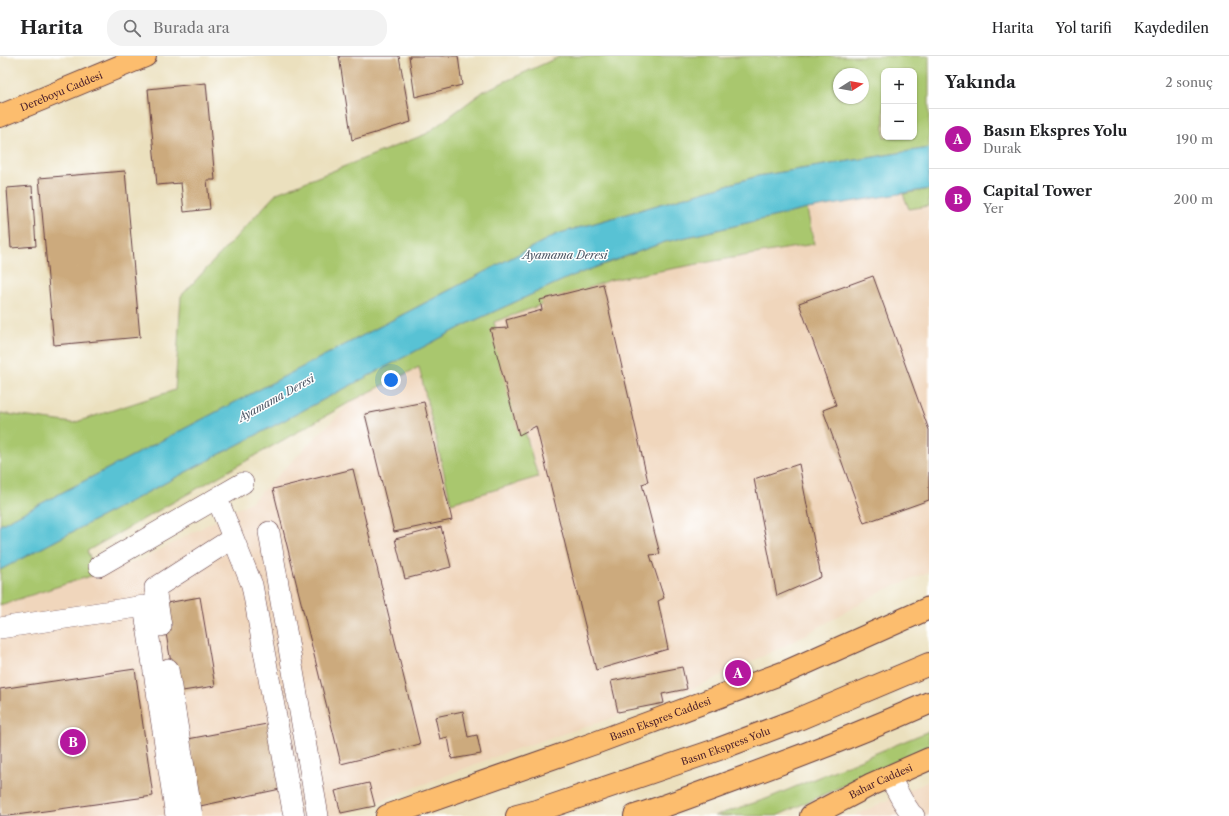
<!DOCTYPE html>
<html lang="tr">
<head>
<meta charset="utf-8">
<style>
	body { margin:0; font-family:"Libre Caslon Text",serif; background:#f2f2f2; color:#202124 }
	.controls { position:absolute; right:12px; top:12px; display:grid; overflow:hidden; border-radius:8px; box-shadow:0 1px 3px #0004 }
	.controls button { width:36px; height:36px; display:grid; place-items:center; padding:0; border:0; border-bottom:1px solid #e0e0e0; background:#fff; color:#202124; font:20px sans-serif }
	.compass { position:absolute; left:833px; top:12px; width:36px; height:36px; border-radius:50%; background:#fff; box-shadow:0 1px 3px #0004; rotate:79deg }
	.you { position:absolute; left:391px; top:324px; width:14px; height:14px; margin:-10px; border:3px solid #fff; border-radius:50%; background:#1a73e8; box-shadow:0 0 0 6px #1a73e833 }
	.badge { display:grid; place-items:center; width:26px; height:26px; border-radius:50%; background:#b5179e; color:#fff; font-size:13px; font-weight:700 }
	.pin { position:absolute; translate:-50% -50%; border:2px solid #fff; box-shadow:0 1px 4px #0006 }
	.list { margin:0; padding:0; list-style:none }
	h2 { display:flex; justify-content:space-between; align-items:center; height:52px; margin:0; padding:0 16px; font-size:17px }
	h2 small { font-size:13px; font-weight:400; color:#757577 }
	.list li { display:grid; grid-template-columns:26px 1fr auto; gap:12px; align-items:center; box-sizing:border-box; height:60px; padding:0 16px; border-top:1px solid #e0e0e0 }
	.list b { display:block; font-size:15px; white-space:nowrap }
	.list p { margin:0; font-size:13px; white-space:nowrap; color:#757577 }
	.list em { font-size:13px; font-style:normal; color:#757577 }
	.icon { flex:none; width:22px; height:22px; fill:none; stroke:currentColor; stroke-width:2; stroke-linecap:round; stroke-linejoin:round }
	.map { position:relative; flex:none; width:929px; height:760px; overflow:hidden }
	header { display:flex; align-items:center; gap:24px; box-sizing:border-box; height:56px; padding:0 20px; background:#fff; border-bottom:1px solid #e0e0e0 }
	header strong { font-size:19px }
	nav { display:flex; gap:22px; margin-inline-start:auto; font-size:14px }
	.search { width:280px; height:36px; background:#f2f2f2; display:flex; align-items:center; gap:10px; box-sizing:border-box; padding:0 14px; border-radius:16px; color:#757577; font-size:15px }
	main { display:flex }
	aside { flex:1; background:#fff }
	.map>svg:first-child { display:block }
</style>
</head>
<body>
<header>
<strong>Harita</strong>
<div class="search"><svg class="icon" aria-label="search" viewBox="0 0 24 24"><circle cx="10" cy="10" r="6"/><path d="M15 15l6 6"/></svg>Burada ara</div>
<nav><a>Harita</a><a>Yol tarifi</a><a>Kaydedilen</a></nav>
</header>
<main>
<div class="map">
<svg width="929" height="760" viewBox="0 0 929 760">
	<rect width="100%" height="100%" fill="#fff"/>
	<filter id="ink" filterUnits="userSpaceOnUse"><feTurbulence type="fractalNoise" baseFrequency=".025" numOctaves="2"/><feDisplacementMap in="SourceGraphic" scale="8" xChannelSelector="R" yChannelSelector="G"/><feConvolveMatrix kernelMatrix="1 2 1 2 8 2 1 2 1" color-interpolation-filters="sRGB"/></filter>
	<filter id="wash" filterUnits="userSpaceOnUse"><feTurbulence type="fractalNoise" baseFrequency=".012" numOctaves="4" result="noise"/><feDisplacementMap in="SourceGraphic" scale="16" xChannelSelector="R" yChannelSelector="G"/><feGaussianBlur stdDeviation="0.9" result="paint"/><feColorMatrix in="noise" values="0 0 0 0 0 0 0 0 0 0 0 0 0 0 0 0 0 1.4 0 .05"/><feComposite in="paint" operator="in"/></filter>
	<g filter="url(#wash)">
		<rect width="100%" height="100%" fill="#ebe0be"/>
		<path fill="#f0d6bc" d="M903 138 909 153 929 150V516L880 536 795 585 697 631 606 664 510 695 341 760H0V549L145 502 252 445 352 345 419 311 451 447 537 421 494 266 610 224 720 204 814 188 807 153Z
			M929 725V760H854Z"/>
		<path fill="#a9c76e" stroke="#7a734c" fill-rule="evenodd" d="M561 0H719L721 2 751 0H929V92L758 120 557 178 0 469V357L73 367 175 334 181 240 277 137 426 78 484 35ZM884 15H914V81H884ZM839 18H863V42H839Z
			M929 133V150L909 153 903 138Z
			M807 153 814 188 720 204 610 224 494 266 538 421 451 447 419 311 352 345 87 495 97 518 0 549V514L467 268 572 220 665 186Z
			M929 675V690L777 760H714L766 743Z"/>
		<path fill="#58c2d4" stroke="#517080" d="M929 92V133L807 153 665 186 572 220 467 268 0 514V469L557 178 758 120Z"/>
		<g id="blocks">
			<path fill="#ccaa7d" d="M339 0H399L411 66 352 84Z
				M409 0H458L462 29 415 41Z
				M206 27 215 124H207L210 153 184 156 181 127 157 129 148 33Z
				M125 115 140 281 54 289 39 122Z
				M32 130 36 190 11 192 7 132Z
				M873 220 929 374V444L864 467 823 354 836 349 799 247Z
				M603 228 648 426 642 428 660 498 650 499 664 542 658 545 668 593 596 614 536 370 519 379 490 273 508 272 506 264 542 254 540 244Z
				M424 346 452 464 394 476 365 358Z
				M799 408 821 521 777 540 754 423Z
				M353 413 420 688 341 708 273 433Z
				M441 471 451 511 405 523 395 483Z
				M200 541 215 630 176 636 161 548Z
				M682 611 687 633 662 638 664 647 618 656 611 625Z
				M135 613 153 740 9 760H0V633Z
				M463 655 468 681 477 679 481 698 452 703 448 681 440 683 435 661Z
				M272 667 285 732 200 750 188 683Z
				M369 727 375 750 341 757 335 735Z"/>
		</g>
	</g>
	<g filter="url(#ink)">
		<use href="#blocks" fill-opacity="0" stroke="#623c41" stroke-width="1"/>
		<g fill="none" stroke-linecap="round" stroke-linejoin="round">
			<g stroke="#623c41" stroke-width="22">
				<path id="minor" d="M217 442 252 529 294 760
					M269 476 318 760
					M99 510 243 427
					M161 570 155 532 233 482
					M0 572 144 550 176 760
					M168 613 192 760
					M889 720 902 744 912 759 914 760"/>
			</g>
			<g stroke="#623c41" stroke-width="24">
				<g id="major">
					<path id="s1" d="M0 60 42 43 145 0"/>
					<path id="s2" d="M387 760 595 687 788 615 929 552"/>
					<path id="s3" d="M811 760 872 728 929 703"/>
				</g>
			</g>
			<g stroke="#623c41" stroke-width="24">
				<g id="highway">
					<path id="s4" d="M517 760 540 754 719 693 796 664 929 608"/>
					<path d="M635 760C672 748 708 734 744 721 807 698 868 674 929 647"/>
				</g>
			</g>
			<use href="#minor" stroke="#fff" stroke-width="21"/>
			<use href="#major" stroke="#fcbd6e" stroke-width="22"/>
			<use href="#highway" stroke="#fcbd6e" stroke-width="22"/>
		</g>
	</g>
	<g text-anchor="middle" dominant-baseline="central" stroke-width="3" stroke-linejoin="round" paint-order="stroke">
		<g font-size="10" fill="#4a1f2b" stroke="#fff">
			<text stroke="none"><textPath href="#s1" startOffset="66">Dereboyu Caddesi</textPath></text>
			<text stroke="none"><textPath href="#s2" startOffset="290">Basın Ekspres Caddesi</textPath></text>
			<text stroke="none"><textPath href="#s4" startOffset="220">Basın Ekspress Yolu</textPath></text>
			<text stroke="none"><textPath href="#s3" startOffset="78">Bahar Caddesi</textPath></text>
		</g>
		<g font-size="11" font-style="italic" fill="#4f5866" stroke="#fff">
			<text x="565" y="199">Ayamama Deresi</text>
			<text transform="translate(276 342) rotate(-29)">Ayamama Deresi</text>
		</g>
	</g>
</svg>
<div class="controls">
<button>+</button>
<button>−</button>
</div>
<svg class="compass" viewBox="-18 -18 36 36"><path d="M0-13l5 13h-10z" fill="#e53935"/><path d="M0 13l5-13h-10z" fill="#757577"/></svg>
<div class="you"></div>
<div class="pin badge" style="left:738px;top:617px">A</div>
<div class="pin badge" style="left:73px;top:686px">B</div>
</div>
<aside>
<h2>Yakında<small>2 sonuç</small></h2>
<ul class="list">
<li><span class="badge">A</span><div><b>Basın Ekspres Yolu</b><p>Durak</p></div><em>190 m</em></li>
<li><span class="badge">B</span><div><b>Capital Tower</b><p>Yer</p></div><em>200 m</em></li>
</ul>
</aside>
</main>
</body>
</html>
